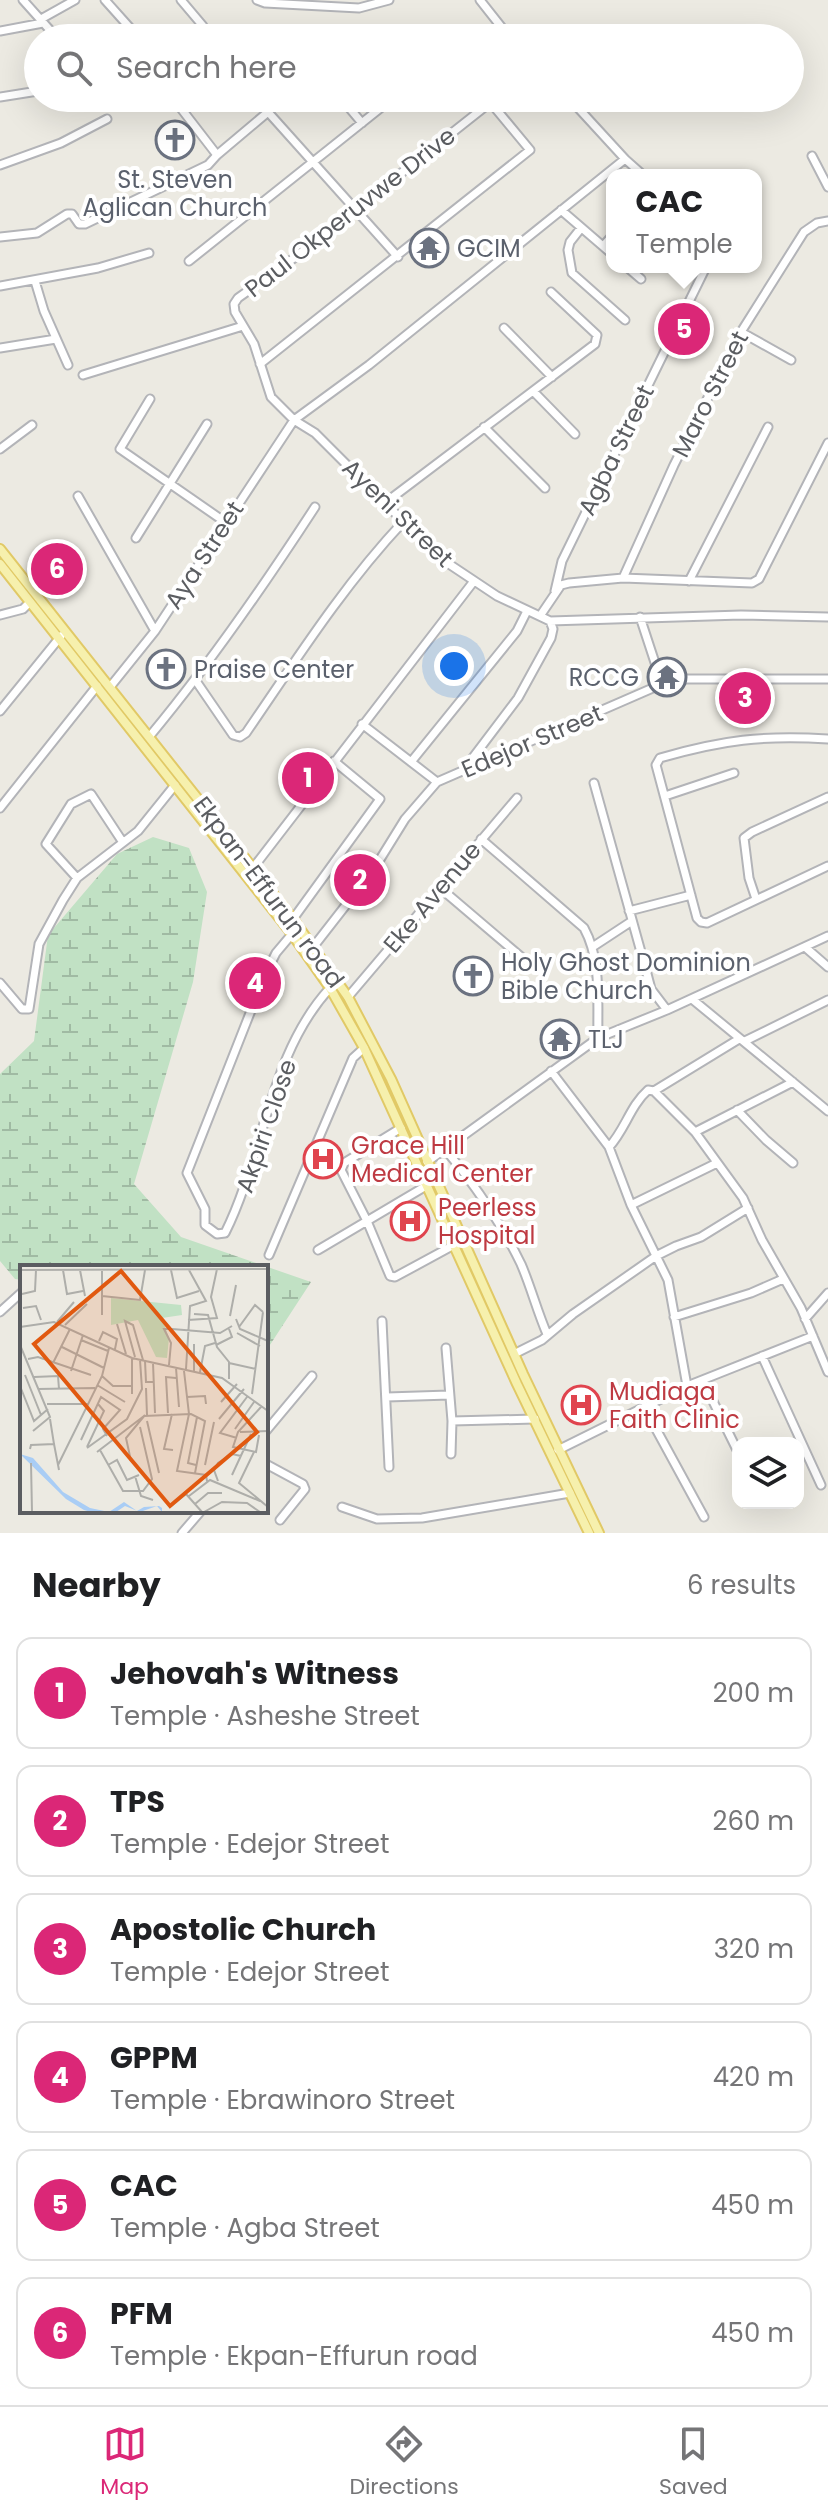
<!DOCTYPE html>
<html lang="en">
<head>
<meta charset="utf-8">
<style>
	body { margin:0; font-family:Poppins,sans-serif; background:#f2f2f2; color:#202124 }
	.controls { position:absolute; right:24px; bottom:24px; display:grid; overflow:hidden; border-radius:16px; box-shadow:0 8px 32px #0002 }
	.controls button { width:72px; height:72px; display:grid; place-items:center; padding:0; border:0; border-bottom:2px solid #e0e0e0; background:#fff; color:#202124; font:40px sans-serif }
	.you { position:absolute; left:454px; top:666px; width:28px; height:28px; margin:-20px; border:6px solid #fff; border-radius:50%; background:#1a73e8; box-shadow:0 0 0 12px #1a73e833 }
	.badge { display:grid; place-items:center; width:52px; height:52px; border-radius:50%; background:#db2777; color:#fff; font-size:26px; font-weight:700 }
	.pin { position:absolute; translate:-50% -50%; border:4px solid #fff; box-shadow:0 2px 8px #0006 }
	.popup { position:absolute; left:606px; top:169px; width:156px; height:104px; box-sizing:border-box; display:grid; place-content:center; border-radius:16px; background:#fff; filter:drop-shadow(0 2px 6px #0005); font-size:26px; white-space:nowrap; color:#757577 }
	.popup b { font-size:30px; color:#202124 }
	.popup::after { content:''; position:absolute; left:50%; top:100%; margin-left:-16px; border:16px solid transparent; border-top-color:#fff }
	.list { margin:0; padding:0; list-style:none }
	h2 { display:flex; justify-content:space-between; align-items:center; height:104px; margin:0; padding:0 32px; font-size:34px }
	h2 small { font-size:26px; font-weight:400; color:#757577 }
	.list li { display:grid; grid-template-columns:52px 1fr auto; gap:24px; align-items:center; box-sizing:border-box; height:112px; margin:0 16px 16px; padding:0 16px; border:2px solid #e0e0e0; border-radius:16px }
	.list b { display:block; font-size:30px; white-space:nowrap }
	.list p { margin:0; font-size:26px; white-space:nowrap; color:#757577 }
	.list em { font-size:26px; font-style:normal; color:#757577 }
	.icon { flex:none; width:44px; height:44px; fill:none; stroke:currentColor; stroke-width:2; stroke-linecap:round; stroke-linejoin:round }
	.map { position:relative; flex:none; width:828px; height:1533px; overflow:hidden }
	.search { position:absolute; background:#fff; box-shadow:0 8px 32px #0002; left:24px; right:24px; top:24px; height:88px; display:flex; align-items:center; gap:20px; box-sizing:border-box; padding:0 28px; border-radius:44px; color:#757577; font-size:30px }
	.sheet { height:872px; background:#fff }
	nav { display:flex; justify-content:space-around; align-items:center; box-sizing:border-box; height:112px; border-top:2px solid #e0e0e0; background:#fff; font-size:22px; color:#757577 }
	nav a { display:grid; justify-items:center; gap:4px }
	nav .on { color:#db2777 }
	.map>svg:first-child { display:block }
</style>
</head>
<body>
<div class="map">
<svg width="828" height="1533" viewBox="0 0 828 1533">
	<defs>
		<pattern id="wetland-marsh" width="20" height="14" patternUnits="userSpaceOnUse" patternTransform="scale(2)"><rect width="20" height="14" fill="#c1e1c4"/><path d="M1 5h8M5 5V1M11 12h8M15 12V8" fill="none" stroke="#a0baa3"/></pattern>
	</defs>
	<rect width="100%" height="100%" fill="#eceae2"/>
	<path fill="url(#wetland-marsh)" d="M153 837 189 848 207 892 193 982 134 1184 181 1237 311 1282 266 1351V1267H22V1280L15 1279 0 1261V1074L34 1041 48 935 117 854Z"/>
	<g fill="none" stroke-linecap="round" stroke-linejoin="round">
		<g stroke="#b3b4b8" stroke-width="11">
			<path id="minor" d="M23 0 57 38
				M105 0 139 38
				M181 0 203 26 201 30 185 38
				M257 0 265 3 359 8 389 0
				M480 0 510 38
				M41 19 75 0
				M0 31 43 23
				M0 97 38 91
				M261 98 268 112 398 257
				M341 98 362 123
				M496 98 294 258 238 298 234 304 235 312 254 344 271 397 294 420 315 433 440 558 497 596 550 621 741 615 828 617
				M217 155 268 112
				M812 156 828 187
				M625 159 643 175
				M0 165 61 143 107 119
				M561 210 612 254
				M581 228 570 242 568 250 572 273 625 320
				M0 237 37 233 67 214H72L79 224H85L208 165 217 155 173 98
				M603 246 612 236
				M189 261 393 98
				M627 267 641 279
				M35 281 44 311 68 365
				M0 286 98 268 149 253
				M504 328 552 377
				M741 332 791 360
				M0 348 56 339
				M260 364 530 150 491 103
				M83 375 243 326
				M533 391 575 434
				M150 399 120 449 225 522
				M484 427 545 488
				M0 449 32 425
				M78 496 155 631
				M385 503 595 344 597 335 551 292
				M136 538 207 424
				M623 578 674 465 741 332 804 232 817 223 828 221
				M689 581 768 427
				M555 591 562 561 706 267
				M0 615 23 609 30 602
				M540 616 561 585 569 583 623 578 752 583 759 579 828 443
				M640 617 662 684
				M196 681 233 735 240 737 246 733C296 660 343 586 403 522
				M110 687 155 631 294 420 369 365 625 159 569 98
				M0 711 61 636
				M362 724 437 782
				M149 737C210 664 263 587 315 507
				M828 739C763 735 722 740 660 758L656 765 697 918 701 922 707 923 828 866
				M411 762 517 631 527 611
				M465 768 518 698 551 638 553 629 550 621
				M594 783 646 970 651 989 667 1010
				M665 796 734 773
				M0 808 97 686
				M481 839 584 928C602 961 597 1001 598 1038
				M253 868 474 581
				M77 878 46 844 71 804 91 794 122 841
				M439 887 533 967
				M756 899 749 878 744 838 752 832 828 797
				M629 911 691 895
				M293 919 380 799 334 761
				M292 934 276 953 265 975 187 1173 205 1209V1225L217 1234 225 1233C264 1155 269 1054 330 988
				M314 946 374 869 405 819 437 782 662 684 686 679H828
				M594 946 632 921
				M805 947 828 967
				M0 983 22 1009H29L39 944 63 900 77 878 138 831 175 785
				M348 997 517 798
				M692 999 828 1111
				M745 1041 828 1000
				M551 1071 609 1147 631 1205 668 1280 687 1386
				M654 1091 695 1132 743 1198 762 1240 801 1308 828 1372
				M737 1110 766 1140 793 1163
				M401 1128 344 1163 341 1170 367 1221 390 1276 395 1277 454 1245
				M695 1132 793 1082
				M609 1147C625 1130 630 1106 648 1090L654 1091 739 1039
				M445 1149C474 1184 501 1222 521 1264 531 1287 537 1311 547 1334
				M427 1162 598 1038 667 1010 828 936
				M631 1205 717 1163
				M318 1250 426 1186
				M269 1255 353 1058 364 1048
				M0 1312 22 1292
				M674 1317 751 1293 783 1279
				M805 1319 828 1293
				M382 1321 389 1467
				M446 1348 452 1421 451 1454
				M514 1354 542 1340 573 1314 656 1256 676 1246 701 1237 748 1208
				M762 1356 821 1485
				M703 1381 738 1452
				M387 1397 449 1395
				M644 1407 704 1517
				M452 1421 535 1419
				M266 1431 312 1376
				M558 1450 687 1386 813 1336
				M266 1464 303 1484 305 1489 280 1520
				M342 1507 377 1519 422 1518 570 1493
				M182 1533 201 1511"/>
		</g>
		<g stroke="#e1c966" stroke-width="12">
			<path id="major" d="M0 549 293 919 348 997 391 1079 523 1374 599 1533
				M0 564 292 934 330 988 364 1048 517 1384 589 1533"/>
		</g>
		<use href="#minor" stroke="#fff" stroke-width="7"/>
		<use href="#major" stroke="#f6f0ad" stroke-width="8"/>
	</g>
	<defs>
		<g id="church-ring" transform="scale(2)"><circle r="9.5" fill="#fff" stroke="#6b7280" stroke-width="1.5"/><path d="M-1.2-6h2.4v3.5h3.3v2.4h-3.3V6h-2.4V-.1h-3.3v-2.4h3.3Z" fill="#6b7280"/></g>
		<g id="temple-ring" transform="scale(2)"><circle r="9.5" fill="#fff" stroke="#6b7280" stroke-width="1.5"/><path d="M0-6L5-2H3V0L6.5 2.5H4V6H1.5V3h-3V6H-4V2.5H-6.5L-3 0V-2H-5Z" fill="#6b7280"/></g>
		<g id="hospital-ring" transform="scale(2)"><circle r="9.5" fill="#fff" stroke="#e0444e" stroke-width="1.5"/><path d="M-5-5h3v3.5h4V-5h3V5h-3V1.5h-4V5h-3Z" fill="#e0444e"/></g>
	</defs>
	<g fill-rule="evenodd">
		<use href="#church-ring" x="175" y="140"/>
		<use href="#temple-ring" x="429" y="248"/>
		<use href="#church-ring" x="166" y="669"/>
		<use href="#temple-ring" x="667" y="677"/>
		<use href="#church-ring" x="473" y="976"/>
		<use href="#temple-ring" x="560" y="1039"/>
		<use href="#hospital-ring" x="323" y="1159"/>
		<use href="#hospital-ring" x="410" y="1221"/>
		<use href="#hospital-ring" x="581" y="1405"/>
	</g>
	<g text-anchor="middle" dominant-baseline="central" stroke-width="8" stroke-linejoin="round" paint-order="stroke">
		<g font-size="24" fill="#5b616d" stroke="#fff" text-anchor="start">
			<text x="175" y="179" text-anchor="middle">St. Steven<tspan x="175" dy="28">Aglican Church</tspan></text>
			<text x="457" y="248">GCIM</text>
			<text x="194" y="669">Praise Center</text>
			<text x="639" y="677" text-anchor="end">RCCG</text>
			<text x="501" y="962">Holy Ghost Dominion<tspan x="501" dy="28">Bible Church</tspan></text>
			<text x="588" y="1039">TLJ</text>
		</g>
		<g font-size="24" fill="#5b5d61" stroke="#fff">
			<text transform="translate(350 212) rotate(-38)">Paul Okperuvwe Drive</text>
			<text transform="translate(710 394) rotate(-63)">Maro Street</text>
			<text transform="translate(616 450) rotate(-64)">Agba Street</text>
			<text transform="translate(398 513) rotate(44)">Ayeni Street</text>
			<text transform="translate(204 555) rotate(-57)">Aya Street</text>
			<text transform="translate(532 741) rotate(-23)">Edejor Street</text>
			<text transform="translate(269 892) rotate(53)">Ekpan-Effurun road</text>
			<text transform="translate(432 897) rotate(-50)">Eke Avenue</text>
			<text transform="translate(266 1126) rotate(-71)">Akpiri Close</text>
		</g>
		<g font-size="24" fill="#be3a42" stroke="#fff" text-anchor="start">
			<text x="351" y="1145">Grace Hill<tspan x="351" dy="28">Medical Center</tspan></text>
			<text x="438" y="1207">Peerless<tspan x="438" dy="28">Hospital</tspan></text>
			<text x="609" y="1391">Mudiaga<tspan x="609" dy="28">Faith Clinic</tspan></text>
		</g>
	</g>
	<g transform="translate(20 1265)">
		<rect width="248" height="248" fill="#eceae2"/>
		<path d="M91 33 161 40 162 50 142 53 149 73 147 93 136 92 118 55 91 60Z" fill="#c1e1c4"/>
		<path d="M0 189 13 193 43 227 70 243 89 247 104 237 117 246 124 242 139 241 142 243V247L137 241 120 247 105 241 96 247H71L64 245 46 234Z" fill="#a9cdf5"/>
		<path fill="none" stroke="#aeaeaa" stroke-width="2" d="M0 5 248 4M43 5 47 29 63 26M60 5 65 31M82 5V50M151 5 157 33 179 26M2 29 15 26 16 5M82 31 120 35 125 5M3 43 16 41 21 55M174 49 188 50 197 82 209 97V114M210 51 216 20M216 54 220 64 248 76M168 55 197 53 191 32 197 4M37 57 54 37M97 59 106 89M45 60 67 39M0 62 34 57 112 93 202 113 248 146M219 62 235 40 243 47M152 64 200 68 212 61M217 68 240 81M61 75 88 86M79 76 83 67 97 74 95 84M174 79V107M0 80 30 152 13 166M196 80 212 72 209 64M42 82 84 103M115 92 105 56 113 60 123 95M8 94 18 92 71 110M125 96 126 117H134M33 98 50 64M133 98 135 148M209 98 236 104M149 100 151 78 144 64H152M156 103 159 142M166 104 170 41 186 36 169 5M51 106 63 70M164 106 169 149 157 206 186 210 187 216M180 107 185 81 195 78M5 110 21 150M82 111 93 121H111M14 112 38 111 39 124M77 120 105 137M0 121 14 156 28 144M126 123 127 150M18 124 75 123M112 129V93M232 129 243 47M167 132 185 131 186 139M201 137 217 119M27 139H68M148 148 146 112 156 113M152 149 144 184 153 185M124 151 171 149 185 156 175 208M199 154 224 124M127 156 139 208M215 164 234 137M220 167 248 166M239 170 236 187 213 182 218 167 241 142M217 173 200 168 227 132M61 175 81 132 100 145 83 164 87 171M34 179 39 205M67 182 84 146 78 139M67 183 107 154 122 124 120 95M10 184 11 180 34 179 30 154M80 185 103 226H123L132 214 120 162M77 187 124 151M234 187 219 218 248 242M111 196 106 173 125 150M11 198 12 247M38 200 82 111 89 83M88 200 97 195 107 215 119 210M176 200 168 198 177 152M185 200 194 157M212 210 231 169M115 211 121 231 133 235M198 216 194 205 198 198 212 189 221 191M169 231 190 215 240 236M175 239 188 228H202M150 242 166 229 182 247M184 247 202 237 227 238 240 247"/>
		<path fill="#e15910" fill-opacity="0.15" stroke="#e15910" stroke-width="4" d="M101 6 237 167 150 241 14 79Z"/>
		<rect width="248" height="248" fill="none" stroke="#5b5d61" stroke-width="4"/>
	</g>
</svg>
<div class="controls">
<button><svg class="icon" aria-label="layers" viewBox="0 0 24 24"><path d="M12 4l9 5-9 5-9-5zM3 14l9 5 9-5"/></svg></button>
</div>
<div class="you"></div>
<div class="pin badge" style="left:308px;top:778px">1</div>
<div class="pin badge" style="left:360px;top:880px">2</div>
<div class="pin badge" style="left:745px;top:698px">3</div>
<div class="pin badge" style="left:255px;top:983px">4</div>
<div class="pin badge" style="left:684px;top:329px">5</div>
<div class="popup"><b>CAC</b>Temple</div>
<div class="pin badge" style="left:57px;top:569px">6</div>
<div class="search"><svg class="icon" aria-label="search" viewBox="0 0 24 24"><circle cx="10" cy="10" r="6"/><path d="M15 15l6 6"/></svg>Search here</div>
</div>
<section class="sheet">
<h2>Nearby<small>6 results</small></h2>
<ul class="list">
<li><span class="badge">1</span><div><b>Jehovah's Witness</b><p>Temple · Asheshe Street</p></div><em>200 m</em></li>
<li><span class="badge">2</span><div><b>TPS</b><p>Temple · Edejor Street</p></div><em>260 m</em></li>
<li><span class="badge">3</span><div><b>Apostolic Church</b><p>Temple · Edejor Street</p></div><em>320 m</em></li>
<li><span class="badge">4</span><div><b>GPPM</b><p>Temple · Ebrawinoro Street</p></div><em>420 m</em></li>
<li><span class="badge">5</span><div><b>CAC</b><p>Temple · Agba Street</p></div><em>450 m</em></li>
<li><span class="badge">6</span><div><b>PFM</b><p>Temple · Ekpan-Effurun road</p></div><em>450 m</em></li>
</ul>
</section>
<nav>
<a class="on"><svg class="icon" aria-label="map" viewBox="0 0 24 24"><path d="M3 6l6-2 6 2 6-2v14l-6 2-6-2-6 2zM9 4v14M15 6v14"/></svg>Map</a>
<a><svg class="icon" aria-label="directions" viewBox="0 0 24 24"><path d="M12 3l9 9-9 9-9-9zM9 14v-3h6M13 9l2 2-2 2"/></svg>Directions</a>
<a><svg class="icon" aria-label="saved" viewBox="0 0 24 24"><path d="M7 4h10v16l-5-4-5 4z"/></svg>Saved</a>
</nav>
</body>
</html>
